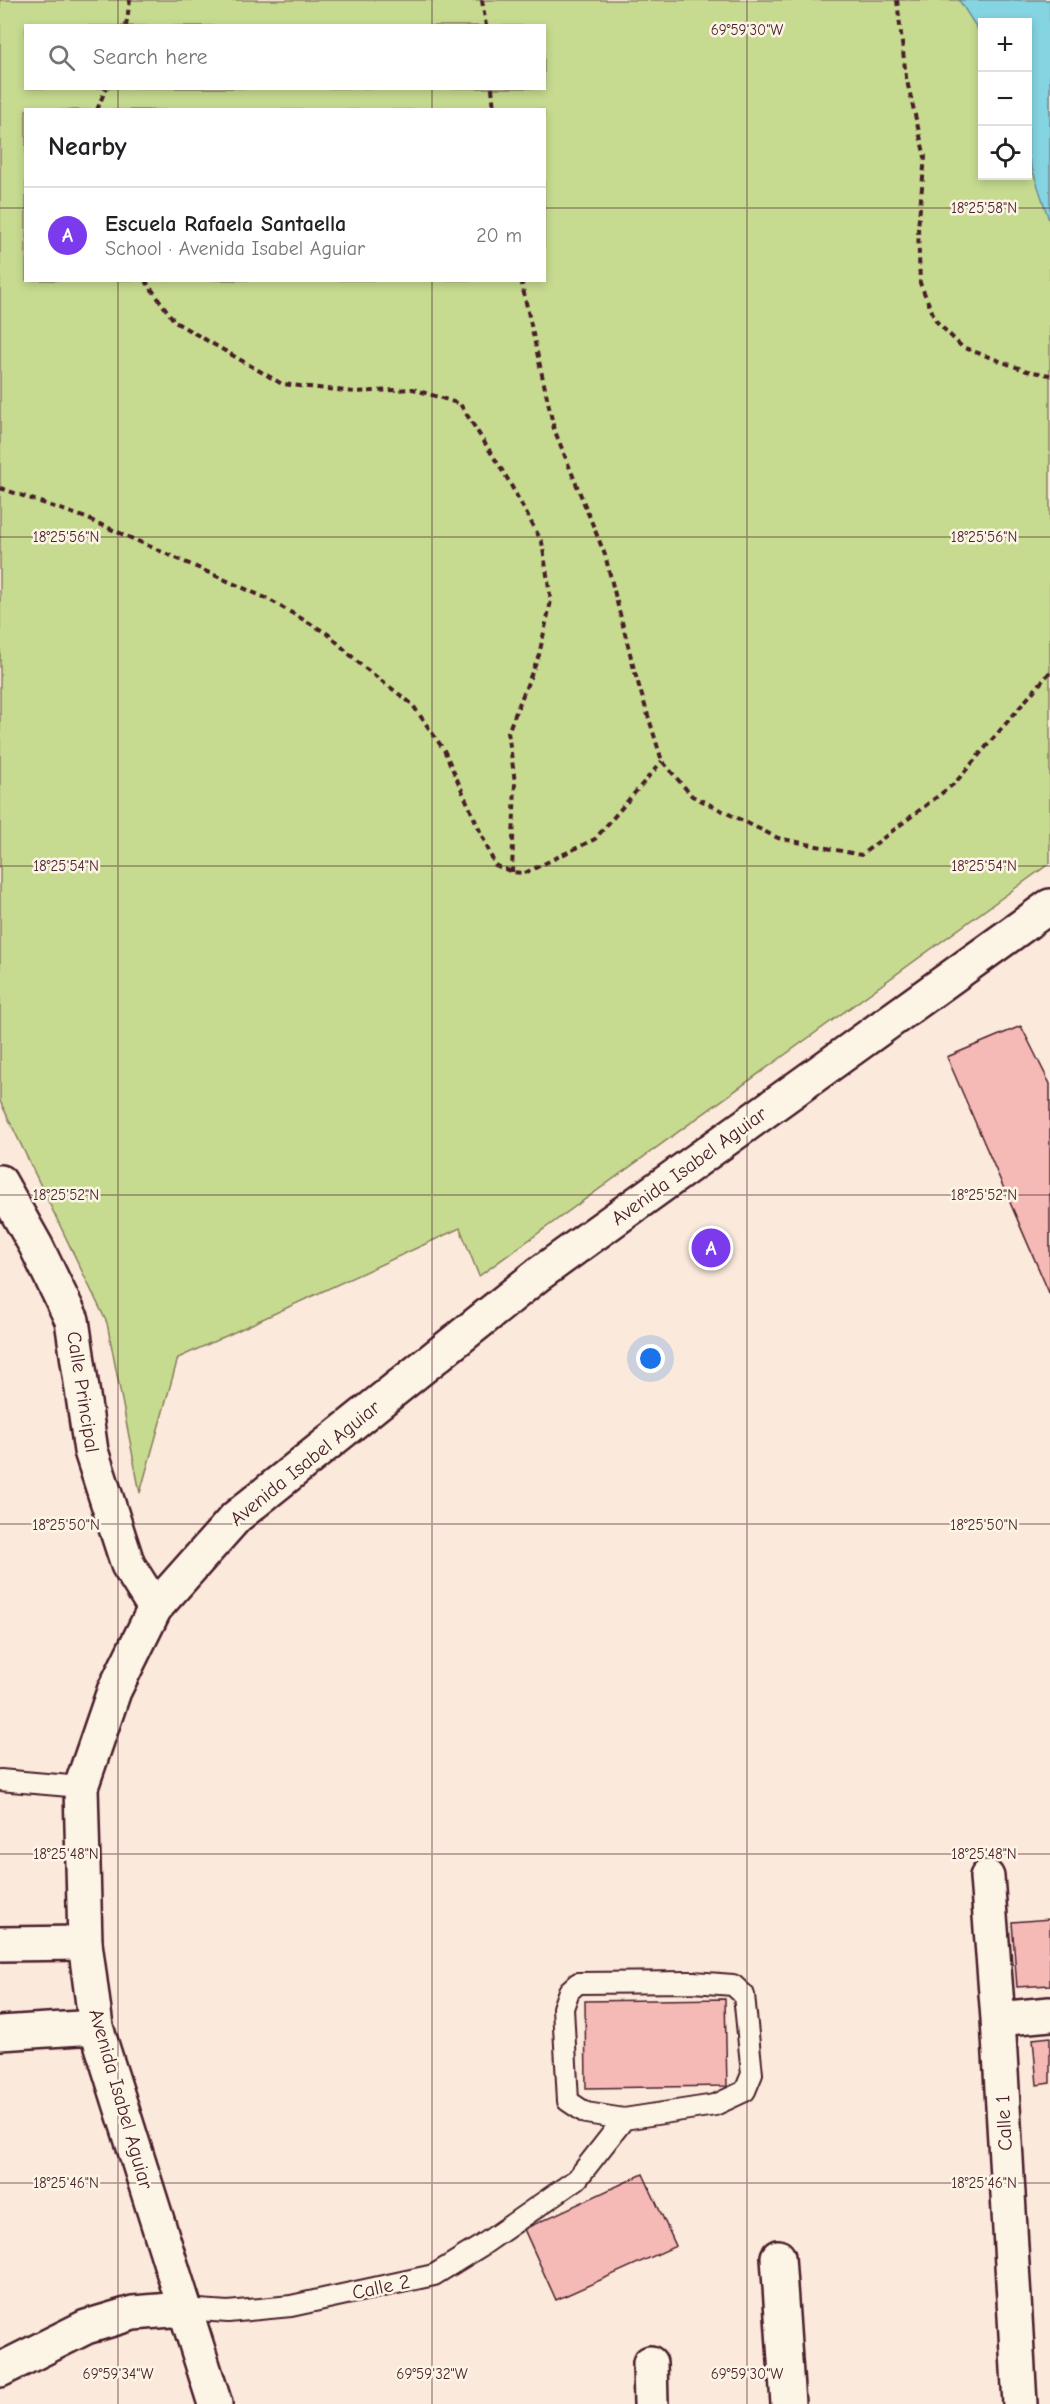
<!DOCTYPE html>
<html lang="en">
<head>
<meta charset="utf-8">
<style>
	body { margin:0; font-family:"Comic Neue",sans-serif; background:#f6f6f6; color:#202124 }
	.controls { position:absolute; right:18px; top:18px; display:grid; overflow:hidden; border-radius:0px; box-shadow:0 3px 9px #0003 }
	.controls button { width:54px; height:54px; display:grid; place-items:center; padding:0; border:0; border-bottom:2px solid #e0e0e0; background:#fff; color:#202124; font:30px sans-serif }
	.you { position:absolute; left:651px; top:1359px; width:21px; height:21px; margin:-15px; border:4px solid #fff; border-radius:50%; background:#1a73e8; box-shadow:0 0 0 9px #1a73e833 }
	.badge { display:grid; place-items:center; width:39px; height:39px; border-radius:50%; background:#7c3aed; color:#fff; font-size:20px; font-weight:700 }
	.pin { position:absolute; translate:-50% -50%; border:3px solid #fff; box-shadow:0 2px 6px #0006 }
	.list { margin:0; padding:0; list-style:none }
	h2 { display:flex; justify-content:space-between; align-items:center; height:78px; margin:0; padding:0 24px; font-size:26px }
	h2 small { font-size:20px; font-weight:400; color:#757577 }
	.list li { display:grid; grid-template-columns:39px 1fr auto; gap:18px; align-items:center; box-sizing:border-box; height:96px; padding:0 24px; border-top:2px solid #e0e0e0 }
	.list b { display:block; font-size:22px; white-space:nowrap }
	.list p { margin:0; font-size:20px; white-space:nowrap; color:#757577 }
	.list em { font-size:20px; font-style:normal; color:#757577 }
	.icon { flex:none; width:33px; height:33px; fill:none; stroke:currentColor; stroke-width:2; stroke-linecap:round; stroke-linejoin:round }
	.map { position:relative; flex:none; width:1050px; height:2404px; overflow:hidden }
	.search { position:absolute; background:#fff; box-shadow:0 3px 9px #0003; left:24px; top:24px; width:522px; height:66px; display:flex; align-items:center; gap:15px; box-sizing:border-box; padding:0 21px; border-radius:0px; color:#757577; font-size:22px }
	.panel { position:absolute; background:#fff; box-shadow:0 3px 9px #0003; left:24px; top:108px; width:522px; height:174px; border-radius:0px }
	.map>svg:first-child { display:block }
</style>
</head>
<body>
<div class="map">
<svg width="1050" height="2404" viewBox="0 0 1050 2404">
	<rect width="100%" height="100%" fill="#fbe9db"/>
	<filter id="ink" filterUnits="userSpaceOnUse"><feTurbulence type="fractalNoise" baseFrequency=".0167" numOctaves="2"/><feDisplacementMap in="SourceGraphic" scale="12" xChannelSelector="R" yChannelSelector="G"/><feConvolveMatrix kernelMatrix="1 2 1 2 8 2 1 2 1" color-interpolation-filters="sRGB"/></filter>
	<g filter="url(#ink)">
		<path fill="#c6db90" stroke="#887d5e" stroke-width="1.5" fill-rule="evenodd" d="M0 0H1050V863L479 1276 460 1228 178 1358 140 1493 107 1323 0 1101ZM982 22H1028V176H982ZM26 26H544V88H26ZM26 110H544V280H26Z"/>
		<path fill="#85d4e2" stroke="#6d8c99" stroke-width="1.5" d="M959 0H1050V223L1028 156V22H982V36Z"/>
		<path fill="#f5bab5" stroke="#4a1f2b" stroke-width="1.5" d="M1021 1026 1050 1084V1295L947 1057Z
			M1050 1919V1985L1017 1987 1012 1922Z
			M725 1999 727 2086 586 2088 585 2001Z
			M1050 2037V2083L1037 2085 1033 2039Z
			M643 2174 676 2246 556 2300 524 2229Z"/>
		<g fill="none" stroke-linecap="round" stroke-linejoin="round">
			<g stroke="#4a1f2b" stroke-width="24">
				<path id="lane" d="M0 1780 81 1787
					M184 2309 228 2312 291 2306 434 2275 481 2246 577 2179 624 2119 715 2105 745 2091 752 2074 744 1995 733 1985 693 1982 578 1983 569 1991 563 2008 568 2101 586 2113 624 2119"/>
			</g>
			<g stroke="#4a1f2b" stroke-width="38">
				<path id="street" d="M0 1182 36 1246 72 1320 91 1451 128 1565 155 1608
					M987 1877 998 2019 1020 2404
					M0 1944 85 1943
					M998 2019 1050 2014
					M0 2033 96 2027
					M778 2257 788 2404
					M650 2363 651 2404
					M0 2370 86 2327 133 2313 184 2309"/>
			</g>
			<g stroke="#4a1f2b" stroke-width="38">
				<path id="secondary" d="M215 2404 96 2027 85 1943 81 1787 114 1691 155 1608 236 1517 539 1274 1050 906"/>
			</g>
			<path stroke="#4a1f2b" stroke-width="4" stroke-dasharray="6 4.5" stroke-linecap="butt" d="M482 0 486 26
				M897 0 906 77 925 157 918 228 920 283 936 321 962 347 1027 371 1050 375
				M126 26 130 0
				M492 88 494 110
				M97 110 106 88
				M145 280 175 322 282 384 355 392 413 389 460 404 507 478 542 542 551 601 539 655 508 732 515 782 512 872
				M521 280 554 429 605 555 635 673 662 761 692 796 778 838 861 855 955 783 1050 672
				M0 488 86 518 268 599 328 634 361 665 412 704 444 750 495 865 512 872 525 873 595 839 662 761"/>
			<use href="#lane" stroke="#fcf5e5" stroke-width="20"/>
			<use href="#street" stroke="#fcf5e5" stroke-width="33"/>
			<use href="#secondary" stroke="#fcf5e5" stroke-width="33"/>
		</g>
	</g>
	<path fill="none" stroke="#4a1f2b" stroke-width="1.5" stroke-opacity="0.45" d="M118 0V26M432 0V26M747 0V2404M118 88V110M432 88V110M0 208H26M544 208H1050M118 280V2404M432 280V2404M0 537H1050M0 866H1050M0 1195H1050M0 1524H1050M0 1854H1050M0 2183H1050"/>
	<g text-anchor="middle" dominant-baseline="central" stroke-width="5" stroke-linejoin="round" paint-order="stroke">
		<g font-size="20" fill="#4a1f2b" stroke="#fcf5e5">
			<text transform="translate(689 1166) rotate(-36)">Avenida Isabel Aguiar</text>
			<text transform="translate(83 1392) rotate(81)">Calle Principal</text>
			<text transform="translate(305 1463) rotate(-39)">Avenida Isabel Aguiar</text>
			<text transform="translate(121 2099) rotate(74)">Avenida Isabel Aguiar</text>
			<text transform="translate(1004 2123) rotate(-93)">Calle 1</text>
			<text transform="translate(381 2287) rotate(-12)">Calle 2</text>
		</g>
	</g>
	<g font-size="15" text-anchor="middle" fill="#4a1f2b" stroke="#fcf5e5" stroke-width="5" stroke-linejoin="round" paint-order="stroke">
		<text x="747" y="35">69°59'30"W</text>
		<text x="984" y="213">18°25'58"N</text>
		<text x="66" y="542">18°25'56"N</text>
		<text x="984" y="542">18°25'56"N</text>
		<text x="66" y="871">18°25'54"N</text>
		<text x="984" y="871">18°25'54"N</text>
		<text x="66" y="1200">18°25'52"N</text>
		<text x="984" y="1200">18°25'52"N</text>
		<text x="66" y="1530">18°25'50"N</text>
		<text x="984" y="1530">18°25'50"N</text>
		<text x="66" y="1859">18°25'48"N</text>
		<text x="984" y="1859">18°25'48"N</text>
		<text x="66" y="2188">18°25'46"N</text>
		<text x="984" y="2188">18°25'46"N</text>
		<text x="118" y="2379">69°59'34"W</text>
		<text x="432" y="2379">69°59'32"W</text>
		<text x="747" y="2379">69°59'30"W</text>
	</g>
</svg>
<div class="controls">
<button>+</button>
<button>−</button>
<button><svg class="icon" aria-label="locate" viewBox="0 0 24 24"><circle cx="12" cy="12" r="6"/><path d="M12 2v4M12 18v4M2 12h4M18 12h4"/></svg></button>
</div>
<div class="you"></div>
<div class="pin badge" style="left:711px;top:1248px">A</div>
<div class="search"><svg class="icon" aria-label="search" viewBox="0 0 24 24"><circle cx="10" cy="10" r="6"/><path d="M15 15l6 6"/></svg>Search here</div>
<section class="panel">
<h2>Nearby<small></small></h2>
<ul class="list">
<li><span class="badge">A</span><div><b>Escuela Rafaela Santaella</b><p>School · Avenida Isabel Aguiar</p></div><em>20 m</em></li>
</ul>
</section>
</div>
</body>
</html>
